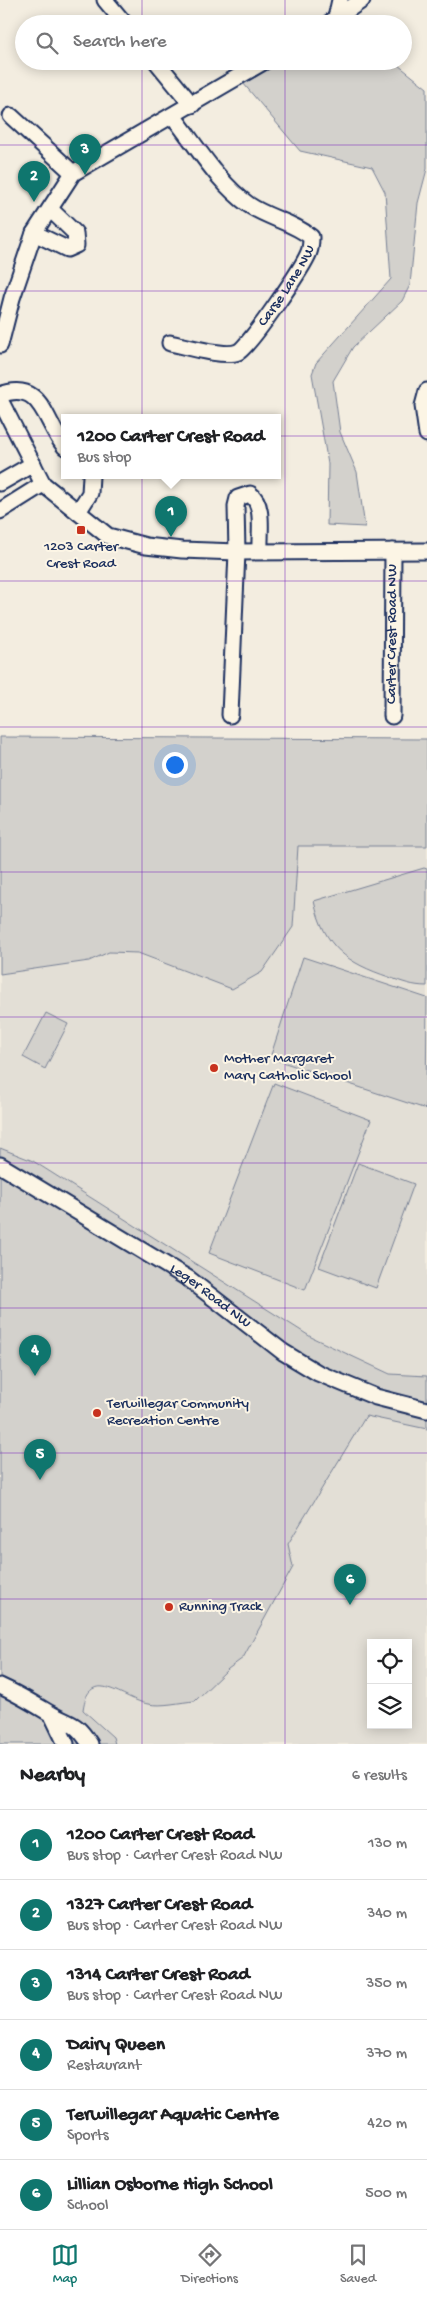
<!DOCTYPE html>
<html lang="en">
<head>
<meta charset="utf-8">
<style>
	body { margin:0; font-family:"Gochi Hand",sans-serif; background:#f2f2f2; color:#202124 }
	.controls { position:absolute; right:15px; bottom:15px; display:grid; overflow:hidden; border-radius:0px; box-shadow:0 2px 12px #0003 }
	.controls button { width:45px; height:45px; display:grid; place-items:center; padding:0; border:0; border-bottom:1px solid #e0e0e0; background:#fff; color:#202124; font:25px sans-serif }
	.you { position:absolute; left:174px; top:764px; width:18px; height:18px; margin:-12px; border:4px solid #fff; border-radius:50%; background:#1a73e8; box-shadow:0 0 0 8px #1a73e833 }
	.badge { display:grid; place-items:center; width:32px; height:32px; border-radius:50%; background:#0f766e; color:#fff; font-size:16px; font-weight:700 }
	.pin { position:absolute; translate:-50% -41px; filter:drop-shadow(0 1px 2px #0008) }
	.pin::after { content:''; position:absolute; top:26px; width:18px; height:15px; background:inherit; clip-path:polygon(0 0,100% 0,50% 100%) }
	.popup { position:absolute; left:61px; top:414px; width:220px; height:65px; box-sizing:border-box; display:grid; place-content:center; border-radius:0px; background:#fff; filter:drop-shadow(0 1px 4px #0005); font-size:16px; white-space:nowrap; color:#757577 }
	.popup b { font-size:19px; color:#202124 }
	.popup::after { content:''; position:absolute; left:50%; top:100%; margin-left:-10px; border:10px solid transparent; border-top-color:#fff }
	.list { margin:0; padding:0; list-style:none }
	h2 { display:flex; justify-content:space-between; align-items:center; height:65px; margin:0; padding:0 20px; font-size:21px }
	h2 small { font-size:16px; font-weight:400; color:#757577 }
	.list li { display:grid; grid-template-columns:32px 1fr auto; gap:15px; align-items:center; box-sizing:border-box; height:70px; padding:0 20px; border-top:1px solid #e0e0e0 }
	.list b { display:block; font-size:19px; white-space:nowrap }
	.list p { margin:0; font-size:16px; white-space:nowrap; color:#757577 }
	.list em { font-size:16px; font-style:normal; color:#757577 }
	.icon { flex:none; width:28px; height:28px; fill:none; stroke:currentColor; stroke-width:2; stroke-linecap:round; stroke-linejoin:round }
	.map { position:relative; flex:none; width:427px; height:1744px; overflow:hidden }
	.search { position:absolute; background:#fff; box-shadow:0 2px 12px #0003; left:15px; right:15px; top:15px; height:55px; display:flex; align-items:center; gap:12px; box-sizing:border-box; padding:0 18px; border-radius:28px; color:#757577; font-size:19px }
	.sheet { height:485px; background:#fff }
	nav { display:flex; justify-content:space-around; align-items:center; box-sizing:border-box; height:70px; border-top:1px solid #e0e0e0; background:#fff; font-size:14px; color:#757577 }
	nav a { display:grid; justify-items:center; gap:2px }
	nav .on { color:#0f766e }
	.map>svg:first-child { display:block }
</style>
</head>
<body>
<div class="map">
<svg width="427" height="1744" viewBox="0 0 427 1744">
	<rect width="100%" height="100%" fill="#f3ede0"/>
	<filter id="ink" filterUnits="userSpaceOnUse"><feTurbulence type="fractalNoise" baseFrequency=".02" numOctaves="2"/><feDisplacementMap in="SourceGraphic" scale="10" xChannelSelector="R" yChannelSelector="G"/><feConvolveMatrix kernelMatrix="1 2 1 2 8 2 1 2 1" color-interpolation-filters="sRGB"/></filter>
	<g filter="url(#ink)">
		<path fill="#e3dfd6" fill-rule="evenodd" d="M297 846H427V1376L390 1374 311 1337 33 1161 0 1148V974L89 961 109 952 138 953 163 964 293 927Z
			M366 1415 427 1429V1744H115L113 1737 83 1710 85 1701 91 1690 96 1687H108L148 1704 228 1669 243 1658 288 1544ZM371 1643H408V1725H371Z"/>
		<path fill="#d3d1cc" stroke="#778095" d="M281 61H393L427 88V169L418 203 410 285 402 301 353 347 333 381 340 432 357 472 365 527 327 525 328 464 312 374 316 363 391 279 385 192 372 167 300 151 243 83Z
			M0 737 427 739V846H298L293 927 262 972 232 989 138 953 109 952 89 961 0 974Z
			M424 868 427 869V986C413 986 402 982 389 977 347 963 324 947 314 901Z
			M303 957 427 998 426 1109 270 1058Z
			M46 1013 68 1024 45 1069 23 1057Z
			M274 1083 371 1120 305 1290 209 1253Z
			M0 1148 33 1161 311 1337 390 1374 427 1376V1429L366 1416 288 1544 293 1567 243 1658 228 1669 195 1701C180 1702 162 1707 148 1704 124 1700 89 1664 83 1710L113 1737 115 1744H0Z
			M358 1163 414 1184 376 1288 319 1267Z"/>
		<g fill="none" stroke-linecap="round" stroke-linejoin="round">
			<g stroke="#1b2f5e" stroke-width="19">
				<g id="minor">
					<path d="M105 0 125 24"/>
					<path d="M336 18 340 0"/>
					<path d="M328 24 362 0"/>
					<path d="M156 61 192 105"/>
					<path d="M11 116 73 173"/>
					<path d="M34 233 67 249 76 245 75 233 50 209"/>
					<path id="s1" d="M170 343C185 346 224 358 238 352 249 347 304 266 309 252 311 247 311 243 311 237 293 222 268 218 249 205 218 183 196 145 173 116"/>
					<path d="M0 345 12 298 34 233 73 173 265 61"/>
					<path d="M427 391 423 406 427 434"/>
					<path d="M0 395C43 379 44 422 65 447"/>
					<path d="M0 400 43 484 108 536 146 546 182 550 237 552 427 551"/>
					<path d="M0 483 33 464"/>
					<path d="M0 511 43 484"/>
					<path d="M78 512 90 493 91 476"/>
					<path d="M230 715 237 552 236 506 238 498 250 494C265 504 259 534 260 550"/>
					<path id="s2" d="M392 716 393 551"/>
					<path id="s3" d="M0 1165 189 1279 283 1352 318 1373 376 1397 427 1410"/>
					<path d="M0 1686C18 1694 34 1704 51 1714 72 1726 75 1721 90 1744"/>
					<path d="M52 1715 66 1744"/>
				</g>
			</g>
			<use href="#minor" stroke="#fcf5e5" stroke-width="15"/>
		</g>
	</g>
	<path fill="none" stroke="#7b2cbf" stroke-width="1" stroke-opacity="0.55" d="M142 0V24M285 0V24M142 61V1744M285 61V1744M0 145H427M0 291H427M0 436H427M0 581H427M0 727H427M0 872H427M0 1017H427M0 1163H427M0 1308H427M0 1453H427M0 1599H427"/>
	<g fill="#c8321e" stroke="#fcf5e5" stroke-width="2">
		<rect x="76" y="525" width="10" height="10" rx="2.5"/>
		<circle cx="214" cy="1068" r="5"/>
		<circle cx="97" cy="1413" r="5"/>
		<circle cx="169" cy="1607" r="5"/>
	</g>
	<g text-anchor="middle" dominant-baseline="central" stroke-width="4" stroke-linejoin="round" paint-order="stroke">
		<g font-size="15" fill="#1b2f5e" stroke="#fcf5e5">
			<text stroke="none"><textPath href="#s1" startOffset="152">Carse Lane NW</textPath></text>
			<text stroke="none"><textPath href="#s2" startOffset="82">Carter Crest Road NW</textPath></text>
			<text stroke="none"><textPath href="#s3" startOffset="248">Leger Road NW</textPath></text>
		</g>
		<g font-size="15" fill="#1b2f5e" stroke="#fcf5e5" text-anchor="start">
			<text x="81" y="547" text-anchor="middle">1203 Carter<tspan x="81" dy="17">Crest Road</tspan></text>
			<text x="224" y="1059">Mother Margaret<tspan x="224" dy="17">Mary Catholic School</tspan></text>
			<text x="107" y="1404">Terwillegar Community<tspan x="107" dy="17">Recreation Centre</tspan></text>
			<text x="179" y="1607">Running Track</text>
		</g>
	</g>
</svg>
<div class="controls">
<button><svg class="icon" aria-label="locate" viewBox="0 0 24 24"><circle cx="12" cy="12" r="6"/><path d="M12 2v4M12 18v4M2 12h4M18 12h4"/></svg></button>
<button><svg class="icon" aria-label="layers" viewBox="0 0 24 24"><path d="M12 4l9 5-9 5-9-5zM3 14l9 5 9-5"/></svg></button>
</div>
<div class="you"></div>
<div class="pin badge" style="left:171px;top:537px">1</div>
<div class="popup"><b>1200 Carter Crest Road</b>Bus stop</div>
<div class="pin badge" style="left:34px;top:202px">2</div>
<div class="pin badge" style="left:85px;top:175px">3</div>
<div class="pin badge" style="left:35px;top:1376px">4</div>
<div class="pin badge" style="left:40px;top:1480px">5</div>
<div class="pin badge" style="left:350px;top:1605px">6</div>
<div class="search"><svg class="icon" aria-label="search" viewBox="0 0 24 24"><circle cx="10" cy="10" r="6"/><path d="M15 15l6 6"/></svg>Search here</div>
</div>
<section class="sheet">
<h2>Nearby<small>6 results</small></h2>
<ul class="list">
<li><span class="badge">1</span><div><b>1200 Carter Crest Road</b><p>Bus stop · Carter Crest Road NW</p></div><em>130 m</em></li>
<li><span class="badge">2</span><div><b>1327 Carter Crest Road</b><p>Bus stop · Carter Crest Road NW</p></div><em>340 m</em></li>
<li><span class="badge">3</span><div><b>1314 Carter Crest Road</b><p>Bus stop · Carter Crest Road NW</p></div><em>350 m</em></li>
<li><span class="badge">4</span><div><b>Dairy Queen</b><p>Restaurant</p></div><em>370 m</em></li>
<li><span class="badge">5</span><div><b>Terwillegar Aquatic Centre</b><p>Sports</p></div><em>420 m</em></li>
<li><span class="badge">6</span><div><b>Lillian Osborne High School</b><p>School</p></div><em>500 m</em></li>
</ul>
</section>
<nav>
<a class="on"><svg class="icon" aria-label="map" viewBox="0 0 24 24"><path d="M3 6l6-2 6 2 6-2v14l-6 2-6-2-6 2zM9 4v14M15 6v14"/></svg>Map</a>
<a><svg class="icon" aria-label="directions" viewBox="0 0 24 24"><path d="M12 3l9 9-9 9-9-9zM9 14v-3h6M13 9l2 2-2 2"/></svg>Directions</a>
<a><svg class="icon" aria-label="saved" viewBox="0 0 24 24"><path d="M7 4h10v16l-5-4-5 4z"/></svg>Saved</a>
</nav>
</body>
</html>
